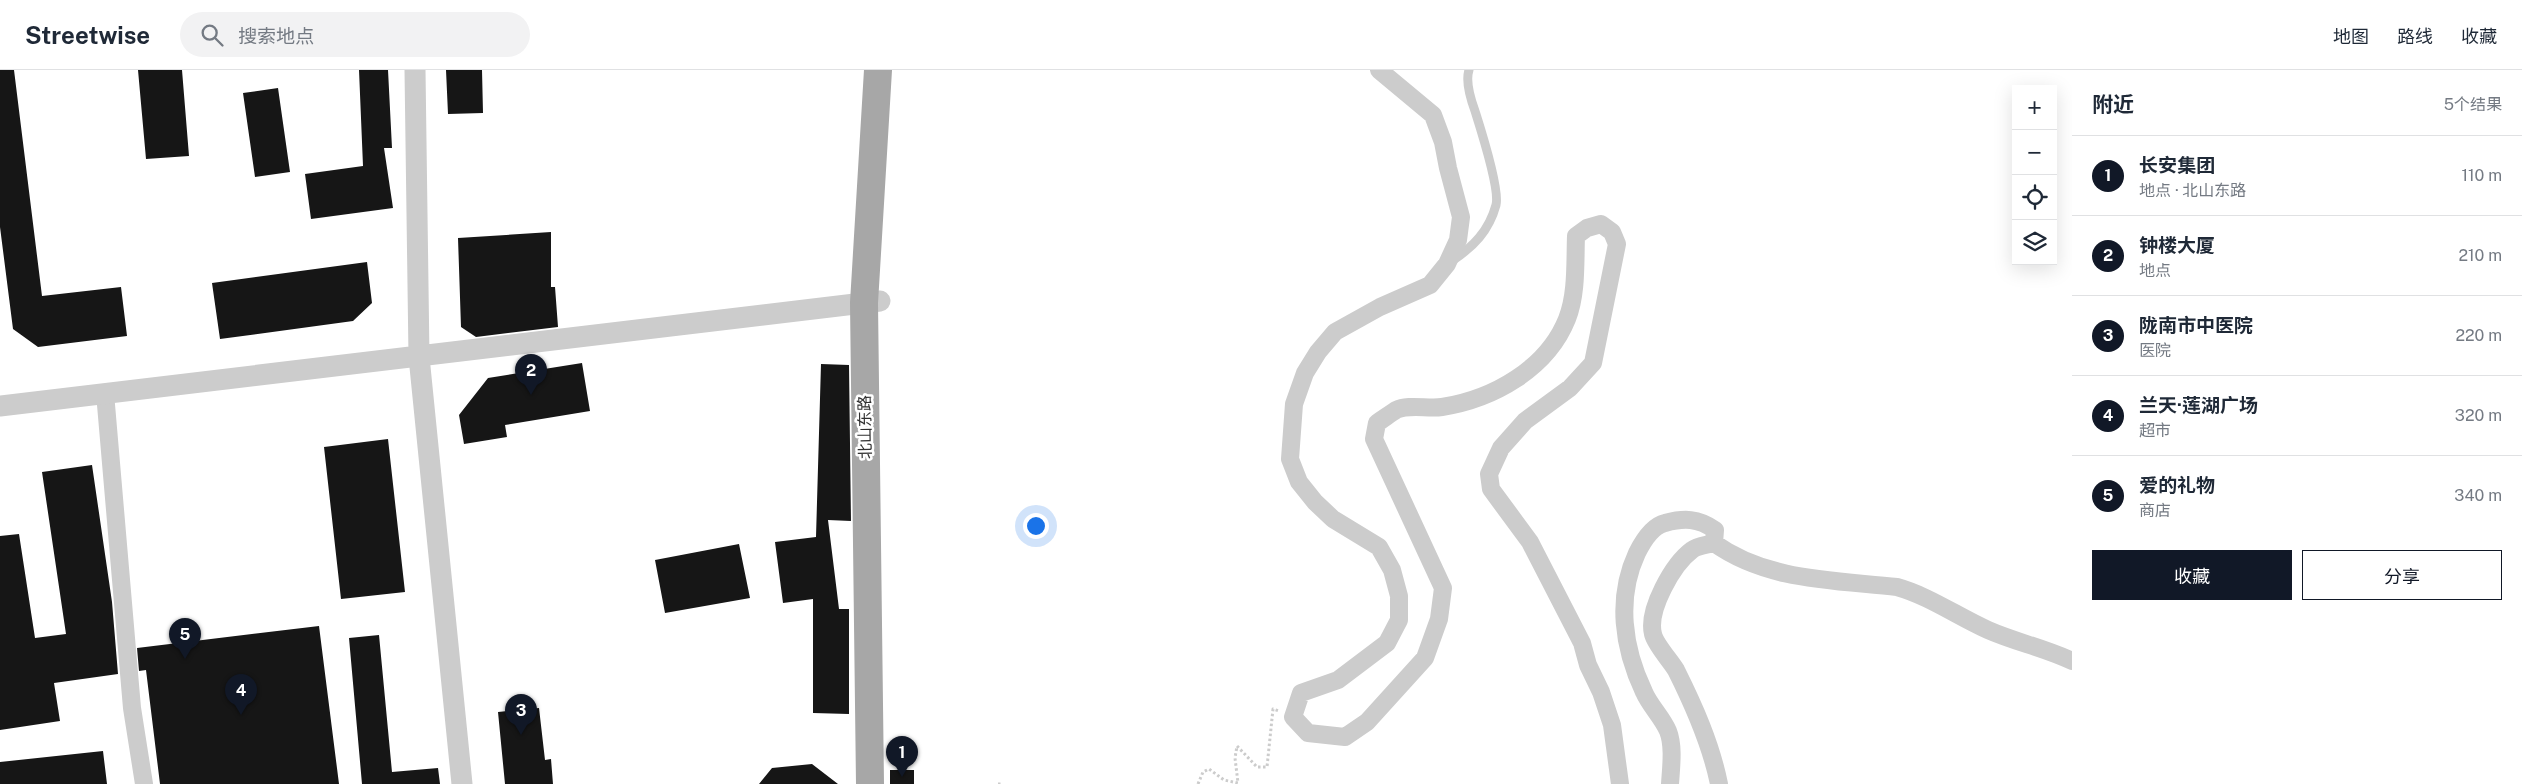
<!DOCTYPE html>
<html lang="zh">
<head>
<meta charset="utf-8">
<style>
	body { margin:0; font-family:"Public Sans","Noto Sans SC",sans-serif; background:#f2f2f3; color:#1f2937 }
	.controls { position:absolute; right:15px; top:15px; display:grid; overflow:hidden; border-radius:0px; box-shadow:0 5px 20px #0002 }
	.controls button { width:45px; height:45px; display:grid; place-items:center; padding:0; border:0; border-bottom:1px solid #e0e1e3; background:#fff; color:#1f2937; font:25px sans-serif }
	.you { position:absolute; left:1035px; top:455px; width:18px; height:18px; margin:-12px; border:4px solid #fff; border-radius:50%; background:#1a73e8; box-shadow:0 0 0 8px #1a73e833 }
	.badge { display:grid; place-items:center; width:32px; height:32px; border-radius:50%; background:#111827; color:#fff; font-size:16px; font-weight:700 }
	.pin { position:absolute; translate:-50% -41px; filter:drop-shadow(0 1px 2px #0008) }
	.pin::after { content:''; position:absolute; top:26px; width:18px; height:15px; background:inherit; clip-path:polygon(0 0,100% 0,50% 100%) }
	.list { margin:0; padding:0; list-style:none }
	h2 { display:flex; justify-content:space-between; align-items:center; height:65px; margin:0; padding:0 20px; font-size:21px }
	h2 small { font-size:16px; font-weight:400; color:#747a83 }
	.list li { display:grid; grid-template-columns:32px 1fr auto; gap:15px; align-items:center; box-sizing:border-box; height:80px; padding:0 20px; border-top:1px solid #e0e1e3 }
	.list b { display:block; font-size:19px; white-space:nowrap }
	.list p { margin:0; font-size:16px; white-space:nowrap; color:#747a83 }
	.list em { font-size:16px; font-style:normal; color:#747a83 }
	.actions { display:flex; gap:10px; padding:15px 20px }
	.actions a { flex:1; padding:11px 0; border:1px solid #111827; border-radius:0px; text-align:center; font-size:18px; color:#111827 }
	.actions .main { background:#111827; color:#fff }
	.icon { flex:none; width:28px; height:28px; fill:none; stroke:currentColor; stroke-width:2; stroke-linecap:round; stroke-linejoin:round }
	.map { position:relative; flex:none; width:2072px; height:714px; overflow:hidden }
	header { display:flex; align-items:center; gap:30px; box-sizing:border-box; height:70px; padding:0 25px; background:#fff; border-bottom:1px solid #e0e1e3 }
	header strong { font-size:24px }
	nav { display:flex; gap:28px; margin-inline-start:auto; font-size:18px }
	.search { width:350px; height:45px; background:#f2f2f3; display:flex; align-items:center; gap:12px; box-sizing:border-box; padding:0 18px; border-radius:28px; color:#747a83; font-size:19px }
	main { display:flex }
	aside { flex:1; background:#fff }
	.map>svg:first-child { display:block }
</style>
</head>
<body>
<header>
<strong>Streetwise</strong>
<div class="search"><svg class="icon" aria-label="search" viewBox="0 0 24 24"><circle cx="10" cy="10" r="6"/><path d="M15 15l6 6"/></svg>搜索地点</div>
<nav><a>地图</a><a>路线</a><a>收藏</a></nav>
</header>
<main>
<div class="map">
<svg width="2072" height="714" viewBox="0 0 2072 714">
	<rect width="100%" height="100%" fill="#fff"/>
	<path fill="#161616" d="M0 0H14L42 226 121 217 127 266 38 277 13 259 0 157Z
		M138 0H182L189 86 146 89Z
		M359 0H388L392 78H384L393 138 311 149 305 104 363 96Z
		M446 0H482L483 43 448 44Z
		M278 18 290 102 255 107 243 23Z
		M551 162V217H555L558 257 476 267 461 257 458 168Z
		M367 192 372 233 353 251 220 269 212 213Z
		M582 293 590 341 505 355 507 367 464 374 459 345 488 308Z
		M821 294 849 295 851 451 828 450 839 539H849V644L813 643V529L783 533 775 472 816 467Z
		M388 369 405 522 341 529 324 377Z
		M92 395 112 532 118 604 54 613 60 651 0 660V466L19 464 35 568 66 564 42 402Z
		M739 474 750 528 665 543 655 490Z
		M319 556 339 714H160L146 600 139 601 137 578Z
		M379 565 392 702 438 698 440 714H362L349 568Z
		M539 638 545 690 551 689 553 714H505L498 642Z
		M103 681 107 714H0V692Z
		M812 694 838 714H759L772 698Z
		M890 700H914V714H890Z"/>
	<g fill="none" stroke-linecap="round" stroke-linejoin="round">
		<path stroke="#ccc" stroke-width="3" stroke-dasharray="2.5 2.5" stroke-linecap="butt" d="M998 714H1003
			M1198 714 1203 702 1209 699 1224 710 1238 713 1235 688 1237 676 1257 697H1267L1273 639 1279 641"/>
		<path stroke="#ccc" stroke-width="9" d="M1452 191C1473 177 1489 161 1496 135 1500 119 1481 60 1475 41 1471 30 1465 12 1469 0"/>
		<path stroke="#ccc" stroke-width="18" d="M1379 0 1433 45 1443 72 1448 98 1461 147 1458 170 1447 194 1430 215 1380 237 1335 262 1318 282 1305 303 1294 334 1290 389 1299 412 1315 432 1333 449 1379 477 1392 500 1399 526V550L1387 573 1338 610 1301 623 1293 647 1308 663 1345 667 1367 652 1425 588 1439 549 1443 518 1374 369 1377 353C1383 349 1390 344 1396 340 1408 334 1428 339 1442 337 1493 329 1547 299 1567 249 1577 224 1575 192 1576 166L1587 158 1601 154 1612 162 1617 174 1593 293 1570 318 1525 351 1501 378 1489 404 1491 419 1530 472 1582 573 1588 595 1601 622 1612 655 1620 714
			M105 323 132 638 144 714
			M1714 473C1767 511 1834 510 1897 517 1929 526 1957 546 1988 560 2015 572 2045 578 2072 591
			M1670 714C1671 698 1674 676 1668 661 1662 647 1650 636 1644 622 1623 578 1616 528 1637 483 1643 471 1652 456 1665 453 1684 448 1698 448 1715 460L1714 473C1707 475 1697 476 1692 480 1673 494 1647 540 1653 564 1655 574 1670 590 1676 600 1694 636 1711 674 1719 714"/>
		<path stroke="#ccc" stroke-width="21" d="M415 0 419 287 462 714
			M0 336 880 231"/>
		<path stroke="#a7a7a7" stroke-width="28" d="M870 714 864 233 878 0"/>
	</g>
	<g text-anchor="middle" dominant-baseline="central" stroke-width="5" stroke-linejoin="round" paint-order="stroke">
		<g font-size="16" fill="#2f2f2f" stroke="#fff">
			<text transform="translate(865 357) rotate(-91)">北山东路</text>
		</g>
	</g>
</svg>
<div class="controls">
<button>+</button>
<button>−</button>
<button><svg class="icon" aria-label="locate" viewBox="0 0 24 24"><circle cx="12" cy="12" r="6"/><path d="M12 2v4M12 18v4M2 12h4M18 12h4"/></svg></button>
<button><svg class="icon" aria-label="layers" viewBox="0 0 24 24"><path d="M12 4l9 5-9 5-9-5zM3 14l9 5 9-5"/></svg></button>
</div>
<div class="you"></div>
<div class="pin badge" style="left:902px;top:707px">1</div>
<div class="pin badge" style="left:531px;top:325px">2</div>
<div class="pin badge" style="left:521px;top:665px">3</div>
<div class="pin badge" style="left:241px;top:645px">4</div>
<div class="pin badge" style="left:185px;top:589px">5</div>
</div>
<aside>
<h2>附近<small>5个结果</small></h2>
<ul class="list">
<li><span class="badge">1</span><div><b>长安集团</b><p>地点 · 北山东路</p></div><em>110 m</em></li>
<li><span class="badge">2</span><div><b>钟楼大厦</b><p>地点</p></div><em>210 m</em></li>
<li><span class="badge">3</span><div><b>陇南市中医院</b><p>医院</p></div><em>220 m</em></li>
<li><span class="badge">4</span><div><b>兰天·莲湖广场</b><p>超市</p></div><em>320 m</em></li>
<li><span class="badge">5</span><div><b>爱的礼物</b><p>商店</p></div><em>340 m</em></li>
</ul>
<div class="actions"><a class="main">收藏</a><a>分享</a></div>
</aside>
</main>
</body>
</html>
